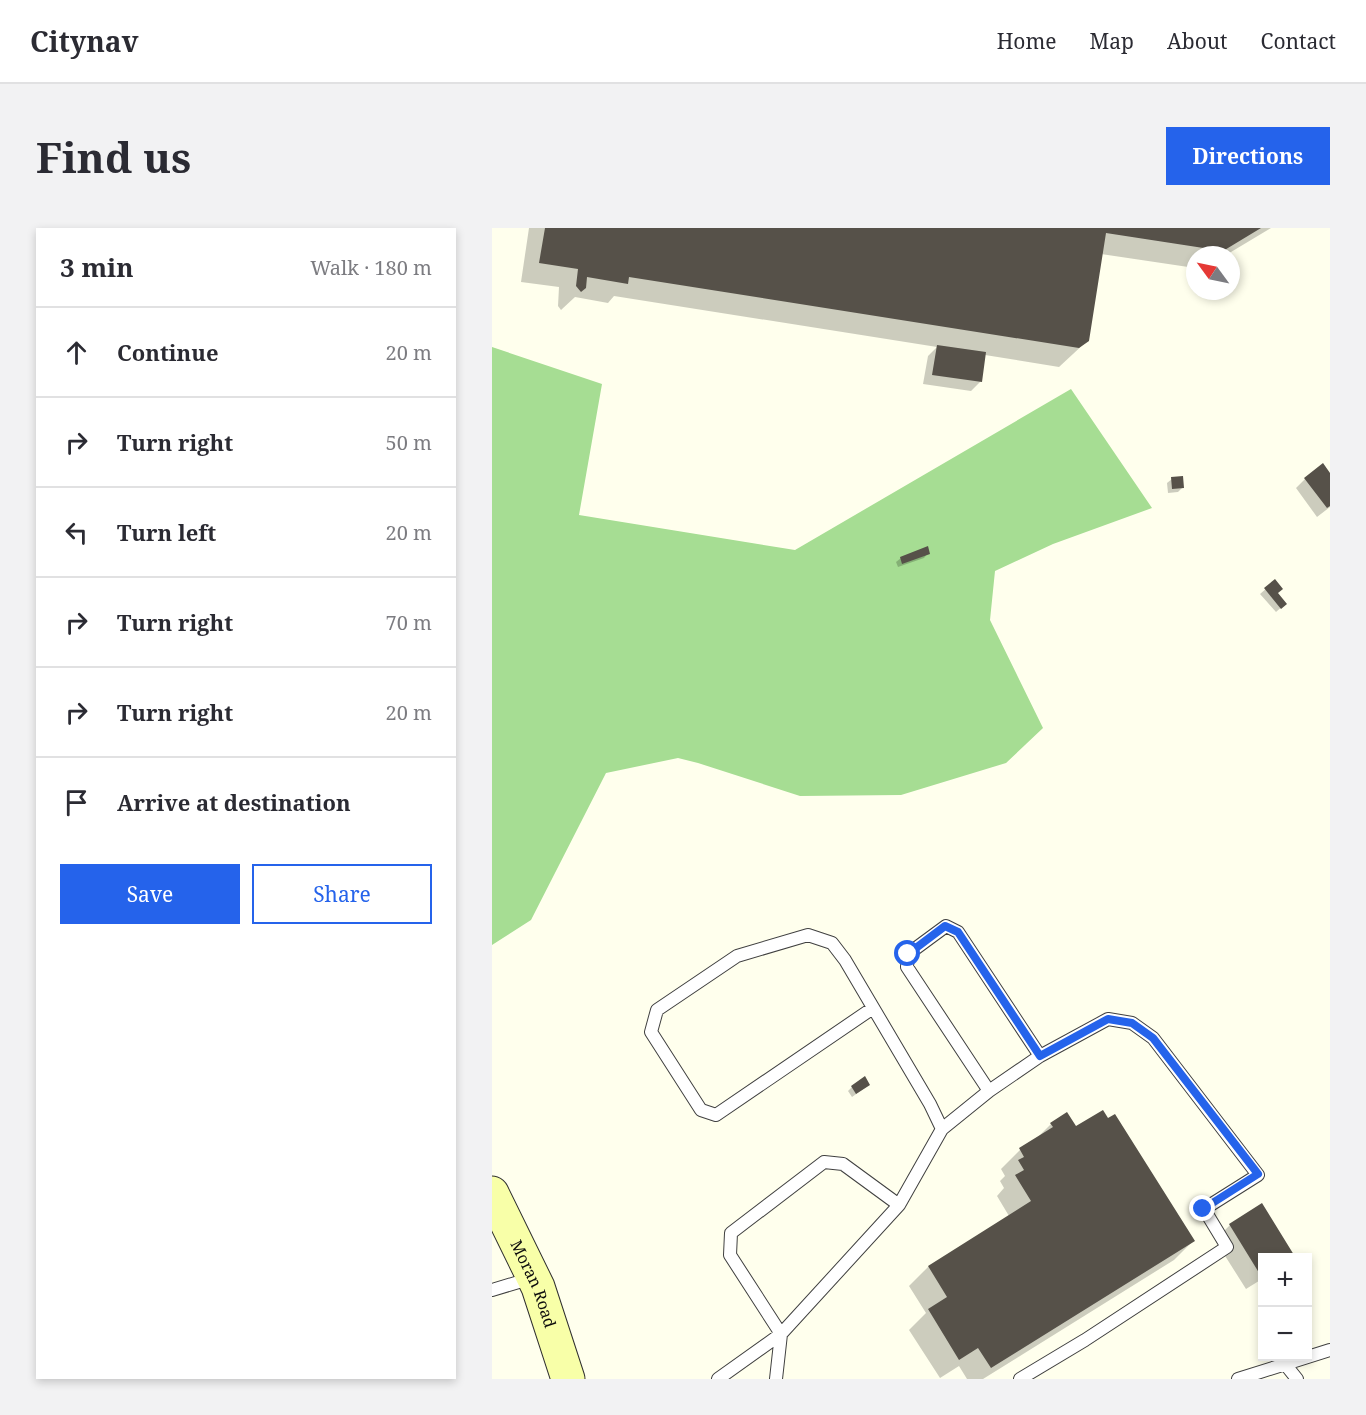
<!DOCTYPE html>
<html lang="en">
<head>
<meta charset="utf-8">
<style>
	body { margin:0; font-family:"Noto Serif",serif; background:#f2f2f3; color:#2b2b33 }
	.controls { position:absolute; right:18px; bottom:18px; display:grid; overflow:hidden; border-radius:0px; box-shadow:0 3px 9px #0003 }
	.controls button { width:54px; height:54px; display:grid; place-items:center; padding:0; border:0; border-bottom:2px solid #e1e1e2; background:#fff; color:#2b2b33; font:30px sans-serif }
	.compass { position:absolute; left:694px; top:18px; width:54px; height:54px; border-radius:50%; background:#fff; box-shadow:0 3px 9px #0003; rotate:303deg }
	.stop { position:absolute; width:18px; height:18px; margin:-14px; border:4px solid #2563eb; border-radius:50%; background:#fff }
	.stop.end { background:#2563eb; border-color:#fff; box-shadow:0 2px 6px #0008 }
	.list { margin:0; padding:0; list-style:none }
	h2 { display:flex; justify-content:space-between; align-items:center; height:78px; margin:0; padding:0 24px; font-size:26px }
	h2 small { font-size:20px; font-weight:400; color:#7c7c81 }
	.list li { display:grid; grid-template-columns:39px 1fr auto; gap:18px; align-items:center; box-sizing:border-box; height:90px; padding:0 24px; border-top:2px solid #e1e1e2 }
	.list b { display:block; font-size:22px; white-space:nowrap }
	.list em { font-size:20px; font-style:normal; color:#7c7c81 }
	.actions { display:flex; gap:12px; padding:18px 24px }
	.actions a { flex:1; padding:14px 0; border:2px solid #2563eb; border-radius:0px; text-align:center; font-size:21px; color:#2563eb }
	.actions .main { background:#2563eb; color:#fff }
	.icon { flex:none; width:33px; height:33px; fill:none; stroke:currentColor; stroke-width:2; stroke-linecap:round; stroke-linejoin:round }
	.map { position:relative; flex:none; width:838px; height:1151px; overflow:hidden; border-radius:0px }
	header { display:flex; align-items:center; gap:36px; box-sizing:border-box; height:84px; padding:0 30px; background:#fff; border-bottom:2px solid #e1e1e2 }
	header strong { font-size:28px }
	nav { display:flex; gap:33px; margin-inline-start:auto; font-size:21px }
	.intro { display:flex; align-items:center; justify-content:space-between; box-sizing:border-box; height:144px; padding:0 36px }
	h1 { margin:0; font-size:42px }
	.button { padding:15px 27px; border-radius:0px; background:#2563eb; color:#fff; font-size:21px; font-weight:700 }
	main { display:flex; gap:36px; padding:0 36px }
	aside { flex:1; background:#fff; border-radius:0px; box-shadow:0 3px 9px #0003 }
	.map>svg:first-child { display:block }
</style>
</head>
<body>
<header>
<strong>Citynav</strong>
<nav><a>Home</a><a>Map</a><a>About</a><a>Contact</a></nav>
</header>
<div class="intro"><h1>Find us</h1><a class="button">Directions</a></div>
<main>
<aside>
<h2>3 min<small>Walk · 180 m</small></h2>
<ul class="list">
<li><svg class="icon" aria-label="ahead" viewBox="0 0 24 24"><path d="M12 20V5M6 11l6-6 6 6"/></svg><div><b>Continue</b></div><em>20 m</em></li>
<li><svg class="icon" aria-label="right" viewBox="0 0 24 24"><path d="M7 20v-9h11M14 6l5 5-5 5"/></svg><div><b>Turn right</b></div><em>50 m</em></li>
<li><svg class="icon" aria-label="left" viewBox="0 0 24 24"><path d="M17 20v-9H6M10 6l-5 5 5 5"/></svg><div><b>Turn left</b></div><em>20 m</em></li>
<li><svg class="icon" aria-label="right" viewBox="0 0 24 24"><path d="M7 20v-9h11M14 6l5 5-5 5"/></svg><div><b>Turn right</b></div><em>70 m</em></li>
<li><svg class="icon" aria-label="right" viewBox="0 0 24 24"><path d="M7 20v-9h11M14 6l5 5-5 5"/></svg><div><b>Turn right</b></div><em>20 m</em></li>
<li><svg class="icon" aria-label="arrive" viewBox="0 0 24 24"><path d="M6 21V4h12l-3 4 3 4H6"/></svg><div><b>Arrive at destination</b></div></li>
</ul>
<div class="actions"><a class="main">Save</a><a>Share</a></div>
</aside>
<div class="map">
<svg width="838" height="1151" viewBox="0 0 838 1151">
	<rect width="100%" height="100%" fill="#ffffed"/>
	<path fill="#a6dd93" d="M0 119 110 156 87 287 303 322 579 161 660 280 561 316 503 343 498 392 551 500 514 535 409 567 308 568 206 535 186 530 114 545 39 692 0 717Z"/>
	<path fill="#0003" d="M37 0H779L734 27H703V40L609 26 595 113 567 139 493 127 489 153 479 163 431 156 436 128 445 119 122 68 116 75 83 69 69 82 66 78 67 59 29 54Z
		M838 247V279L825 289 804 260 813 251Z
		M680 251 690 260 686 264 676 265 675 255Z
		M436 325 432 330 406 339 404 334 409 330Z
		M783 353 785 366 793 376 784 384 768 366Z
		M377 857 360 869 356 863 360 859Z
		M575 886 584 901 701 1013 682 1032 491 1151H475L467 1138 448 1150 417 1102 434 1085 417 1058 436 1039 517 988 505 968 512 960 508 953 513 948 509 941 528 922 542 913 559 896Z
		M770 977V1051L754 1061 723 1012 738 997Z"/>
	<path fill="#565149" d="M53 0H769L731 23 614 5 597 113 587 120 137 49 136 56 95 49 94 60 89 64 84 58 86 41 47 35Z
		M445 117 494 124 490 154 440 147Z
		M831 235 838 245V278L835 280 812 250Z
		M691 248 692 260 680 261 679 249Z
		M436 318 438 326 410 336 408 329Z
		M783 351 791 361 786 365 795 376 789 381 772 360Z
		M373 848 378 857 364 866 359 858Z
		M611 882 616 890 623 886 703 1013 499 1140 486 1120 467 1132 436 1081 455 1069 436 1038 539 973 523 947 532 942 526 932 532 929 527 920 561 899 558 895 575 884 584 898Z
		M770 975 802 1027 798 1030H770V1047L769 1048 737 996Z"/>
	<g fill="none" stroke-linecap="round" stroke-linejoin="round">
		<g stroke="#404040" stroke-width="14">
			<path id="lane" d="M450 901 497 863 548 828 466 704 454 698 416 726 415 739 497 863
				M0 1062 40 1050
				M793 1136 805 1151
				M226 1151 289 1106 238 1027 239 1005 332 934 351 936 407 977 450 901 438 876 353 732 340 715 316 707 245 728 165 782 159 804 209 882 224 887 381 780
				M284 1151 289 1106 407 977
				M528 1151 593 1112 735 1019 712 981 766 947 661 810 640 795 616 791 548 828
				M746 1151 838 1122"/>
		</g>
		<g stroke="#2f2f2f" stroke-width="35">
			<g id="secondary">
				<path id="s1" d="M0 965 46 1059 76 1151"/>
			</g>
		</g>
		<use href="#lane" stroke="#fff" stroke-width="12"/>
		<use href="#secondary" stroke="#f8ffa8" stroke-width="33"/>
	</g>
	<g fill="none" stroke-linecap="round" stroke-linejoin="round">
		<path stroke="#2563eb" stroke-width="8" d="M416 726 453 698 466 704 548 828 616 791 640 795 661 810 766 946 711 981"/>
	</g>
	<g text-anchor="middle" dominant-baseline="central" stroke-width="6" stroke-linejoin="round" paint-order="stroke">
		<g font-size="16" fill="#0d0d0d" stroke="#fff">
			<text stroke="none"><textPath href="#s1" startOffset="100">Moran Road</textPath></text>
		</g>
	</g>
</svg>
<div class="controls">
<button>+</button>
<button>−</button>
</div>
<svg class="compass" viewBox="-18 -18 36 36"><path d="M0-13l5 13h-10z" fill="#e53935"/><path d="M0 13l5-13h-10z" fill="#7c7c81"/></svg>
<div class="stop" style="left:416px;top:726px"></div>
<div class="stop end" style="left:711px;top:981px"></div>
</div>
</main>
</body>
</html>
